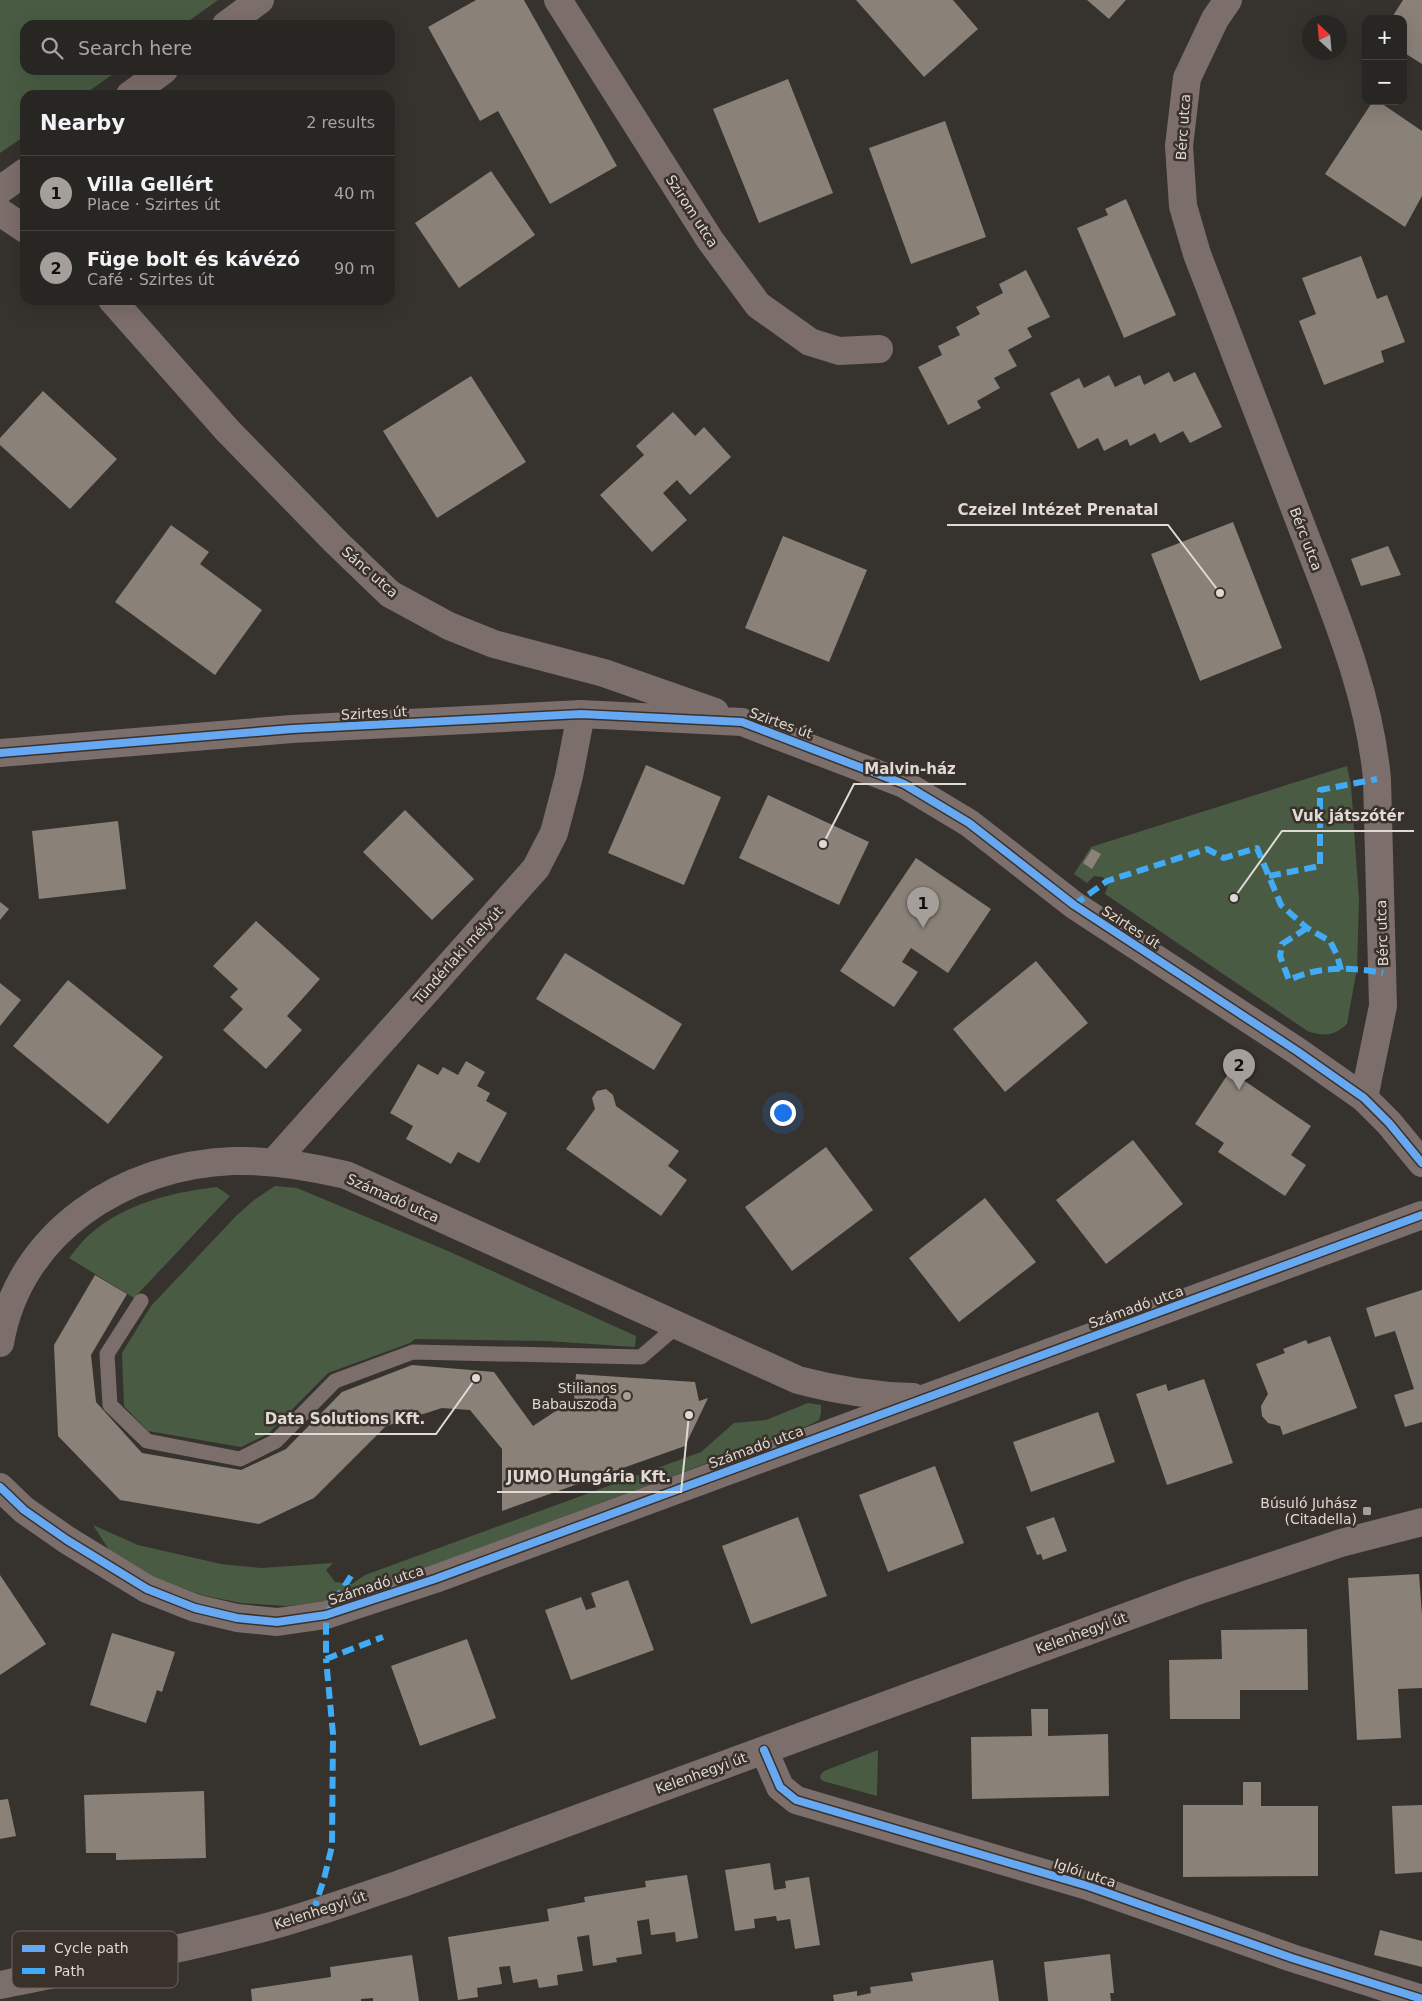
<!DOCTYPE html>
<html lang="en">
<head>
<meta charset="utf-8">
<style>
	body { margin:0; font-family:"DejaVu Sans",sans-serif; background:#34322f; color:#f1f3f6 }
	.controls { position:absolute; right:15px; top:15px; display:grid; overflow:hidden; border-radius:10px; box-shadow:0 5px 20px #0002 }
	.controls button { width:45px; height:45px; display:grid; place-items:center; padding:0; border:0; border-bottom:1px solid #444340; background:#282622; color:#f1f3f6; font:25px sans-serif }
	.compass { position:absolute; left:1302px; top:15px; width:45px; height:45px; border-radius:50%; background:#282622; box-shadow:0 5px 20px #0002; rotate:334deg }
	.you { position:absolute; left:782px; top:1112px; width:18px; height:18px; margin:-12px; border:4px solid #fff; border-radius:50%; background:#1a73e8; box-shadow:0 0 0 8px #1a73e833 }
	.badge { display:grid; place-items:center; width:32px; height:32px; border-radius:50%; background:#a49f9b; color:#111; font-size:16px; font-weight:700 }
	.pin { position:absolute; translate:-50% -41px; filter:drop-shadow(0 1px 2px #0008) }
	.pin::after { content:''; position:absolute; top:26px; width:18px; height:15px; background:inherit; clip-path:polygon(0 0,100% 0,50% 100%) }
	.list { margin:0; padding:0; list-style:none }
	h2 { display:flex; justify-content:space-between; align-items:center; height:65px; margin:0; padding:0 20px; font-size:21px }
	h2 small { font-size:16px; font-weight:400; color:#a5a5a5 }
	.list li { display:grid; grid-template-columns:32px 1fr auto; gap:15px; align-items:center; box-sizing:border-box; height:75px; padding:0 20px; border-top:1px solid #444340 }
	.list b { display:block; font-size:19px; white-space:nowrap }
	.list p { margin:0; font-size:16px; white-space:nowrap; color:#a5a5a5 }
	.list em { font-size:16px; font-style:normal; color:#a5a5a5 }
	.icon { flex:none; width:28px; height:28px; fill:none; stroke:currentColor; stroke-width:2; stroke-linecap:round; stroke-linejoin:round }
	.map { position:relative; flex:none; width:1422px; height:2001px; overflow:hidden }
	.search { position:absolute; background:#282622; box-shadow:0 5px 20px #0002; left:20px; top:20px; width:375px; height:55px; display:flex; align-items:center; gap:12px; box-sizing:border-box; padding:0 18px; border-radius:15px; color:#a5a5a5; font-size:19px }
	.panel { position:absolute; background:#282622; box-shadow:0 5px 20px #0002; left:20px; top:90px; width:375px; height:215px; border-radius:15px }
	.map>svg:first-child { display:block }
</style>
</head>
<body>
<div class="map">
<svg width="1422" height="2001" viewBox="0 0 1422 2001">
	<rect width="100%" height="100%" fill="#36322e"/>
	<path fill="#495c43" d="M0 0H218L183 25H25V70H119L83 95H25V136L0 153Z
		M1347 766 1351 785 1359 901 1357 968 1347 1024C1333 1036 1328 1036 1309 1032L1105 894 1108 885 1103 877 1094 876 1087 883 1074 874 1091 847Z
		M275 1186 297 1188 448 1251 636 1336 635 1347 547 1341 415 1339 410 1343 328 1373 268 1434 241 1447 148 1431 124 1406 122 1353 151 1306 237 1215 254 1200Z
		M217 1187 230 1196 134 1298 69 1258C75 1251 81 1242 89 1235 123 1204 173 1192 217 1187Z
		M808 1403 821 1405V1413L819 1420 807 1426 351 1596 315 1603 286 1606 241 1603 202 1595 136 1571 111 1553 93 1525 138 1545 221 1564 261 1568 333 1563 326 1570 335 1582 352 1584 365 1575 701 1452 734 1423 766 1420Z
		M878 1750 877 1796 823 1781 820 1778 821 1774 824 1771Z"/>
	<path fill="#8a8178" d="M476 0H524L617 166 550 204 498 111 480 121 428 27Z
		M856 0H953L978 29 924 77Z
		M1087 0H1126L1109 19Z
		M1403 0H1422V64L1403 52V19H1391Z
		M788 79 833 193 759 223 713 109Z
		M1373 101H1378L1422 131V196L1405 227 1325 174Z
		M945 121 986 237 911 264 869 148Z
		M491 171 535 235 459 288 415 223Z
		M1126 199 1176 315 1124 338 1077 228 1108 215 1105 209Z
		M1361 256 1377 299 1387 295 1405 342 1381 351 1384 362 1324 385 1299 321 1316 314 1302 278Z
		M1026 270 1050 317 1027 328 1032 337 1008 350 1017 366 994 378 1000 388 977 401 981 408 948 425 918 367 942 355 938 346 960 335 956 327 980 314 976 307 1003 293 999 284Z
		M1169 372 1174 382 1195 372 1222 427 1190 443 1183 431 1160 443 1155 433 1130 446 1127 439 1104 451 1098 438 1078 449 1050 393 1079 378 1084 388 1109 375 1115 387 1140 375 1144 385Z
		M471 376 526 462 437 518 383 431Z
		M43 391 117 459 70 509 0 445V438Z
		M673 412 695 436 704 427 731 457 690 495 677 480 663 493 687 520 652 552 600 495 644 455 636 446Z
		M1233 522 1282 648 1200 681 1151 554Z
		M171 525 209 552 200 564 262 610 215 675 115 602Z
		M783 536 867 570 829 662 745 628Z
		M1388 546 1401 575 1361 586 1351 559Z
		M646 765 721 797 684 885 608 853Z
		M768 795 869 842 839 905 739 858Z
		M405 810 474 879 432 920 363 852Z
		M118 821 126 889 39 899 32 831Z
		M1092 849 1101 854 1092 869 1083 863Z
		M916 858 991 909 948 973 911 948 902 962 918 972 894 1007 840 971Z
		M0 902 9 909 0 920Z
		M256 921 320 979 287 1016 302 1030 266 1069 223 1030 243 1009 230 997 238 989 213 966Z
		M565 953 682 1024 654 1070 536 999Z
		M1036 961 1088 1023 1005 1092 953 1029Z
		M68 980 163 1057 108 1124 13 1046Z
		M0 983 21 1000 0 1026Z
		M466 1061 485 1072 477 1086 490 1093 486 1101 507 1113 479 1163 458 1152 451 1164 406 1139 413 1126 390 1113 418 1064 438 1075 443 1067 458 1075Z
		M1230 1071 1311 1126 1291 1155 1306 1165 1285 1196 1218 1152 1224 1143 1195 1124Z
		M606 1089 613 1095 616 1106 679 1151 668 1166 687 1180 661 1216 566 1149 595 1109 592 1098 597 1091Z
		M1133 1140 1183 1204 1106 1264 1056 1200Z
		M826 1147 873 1210 792 1271 745 1207Z
		M985 1198 1036 1262 959 1322 909 1258Z
		M95 1275 127 1294 91 1355 96 1402 142 1453 241 1470 286 1449 342 1392 412 1365 494 1372 533 1426 574 1399 576 1374 695 1382 699 1401 708 1398 685 1446 502 1511V1449L470 1410 442 1408 386 1426 314 1498 259 1524 120 1500 58 1436 54 1345Z
		M1422 1290V1422L1405 1427 1394 1395 1414 1389 1395 1331 1375 1337 1366 1308Z
		M1330 1336 1357 1408 1283 1435 1280 1426 1268 1423 1262 1416 1261 1406 1268 1394 1256 1364 1285 1353 1283 1349 1306 1340 1308 1344Z
		M1204 1379 1233 1463 1167 1485 1136 1394 1166 1384 1168 1391Z
		M1098 1412 1115 1462 1031 1492 1013 1442Z
		M935 1466 964 1543 888 1572 859 1495Z
		M798 1517 827 1596 751 1624 722 1546Z
		M1054 1517 1067 1551 1043 1560 1041 1554 1037 1555 1026 1527Z
		M1419 1574 1422 1615V1688L1398 1689 1401 1738 1357 1740 1348 1578Z
		M0 1575 46 1644 0 1675Z
		M628 1580 654 1650 571 1680 545 1610 581 1597 586 1610 596 1607 591 1593Z
		M1307 1629 1308 1690H1240V1719H1170L1169 1660 1222 1659 1221 1630Z
		M112 1633 175 1652 162 1692 157 1690 146 1723 90 1705Z
		M467 1639 496 1718 420 1746 391 1666Z
		M1031 1709H1048V1736L1108 1734 1109 1796 972 1799 971 1737 1032 1736Z
		M1243 1782H1261V1806H1318V1876L1183 1877V1805H1243Z
		M204 1791 206 1858 116 1860V1853H86L84 1795Z
		M8 1799 16 1836 0 1839V1800Z
		M1422 1805V1872L1395 1874 1392 1806Z
		M770 1863 774 1890 786 1888 785 1881 809 1877 820 1945 795 1949 790 1919 777 1921 776 1916 754 1919 755 1928 735 1931 725 1870Z
		M687 1875 698 1938 676 1942 675 1932 651 1935 649 1919 637 1921 642 1954 616 1958 617 1962 593 1966 589 1935 577 1937 583 1971 557 1975 558 1985 539 1988 537 1979 513 1983 510 1966 499 1967 502 1984 477 1988 478 1997 458 2000 448 1937 549 1921 547 1909 585 1902 584 1897 646 1887 645 1881Z
		M1380 1930 1422 1941V1967L1374 1955Z
		M1110 1954 1114 1993H1110L1111 2001H1048L1044 1962Z
		M412 1955 419 2001H373V1998L361 1999V2001H252L251 1989 331 1977 330 1967Z
		M993 1960 999 2001H834L833 1995 857 1991V1996L871 1993 870 1987 913 1981 911 1973Z"/>
	<g fill="none" stroke-linecap="round" stroke-linejoin="round">
		<path stroke="#7c6e6a" stroke-width="15" d="M141 1301 107 1354 110 1405 147 1441 240 1459 276 1441 335 1381 413 1352 641 1357 677 1326"/>
		<path stroke="#7c6e6a" stroke-width="28" d="M558 0 710 240 758 305 810 342 839 351 879 349
			M1228 0 1215 19 1187 78 1179 146 1183 206 1197 254C1232 346 1267 438 1303 530 1334 611 1369 692 1377 779L1383 1006 1364 1098
			M226 25 260 0
			M130 95 164 70
			M0 190 25 172
			M274 1162 536 868 554 833 569 776 581 714
			M0 1343C19 1231 125 1165 233 1161 271 1160 308 1166 346 1175L798 1380C836 1390 873 1396 913 1397
			M0 1487 24 1510 67 1540 147 1589 195 1608 237 1618 277 1622 326 1615 435 1579 1422 1215
			M764 1750 780 1787 796 1800 1088 1886 1292 1958 1422 1999
			M0 1985C88 1967 176 1951 263 1928 309 1916 355 1899 400 1884L1194 1592 1341 1543 1422 1522"/>
		<path stroke="#7c6e6a" stroke-width="28" d="M0 212 25 229
			M112 300 227 430 336 542 390 594 449 626 494 644 604 673 715 712
			M0 753 292 729 581 714 742 722 904 784 969 823 1074 905 1297 1051 1364 1098 1389 1123 1422 1163"/>
		<path stroke="#42abf6" stroke-width="6" stroke-dasharray="12 6" stroke-linecap="butt" d="M1269 876 1320 866V790L1377 779
			M1074 905 1107 881 1207 849 1224 858 1257 848 1281 905 1307 928 1330 941 1337 955 1341 970
			M1307 928 1282 944 1280 956 1289 980C1318 966 1352 967 1383 973
			M351 1576 326 1615V1659L383 1637
			M313 1912 324 1879 332 1846 333 1734 326 1659"/>
		<g stroke="#3a312a" stroke-width="11">
			<path id="cycleway" d="M0 753 292 729 581 714 742 722 904 784 969 823 1074 905 1297 1051 1364 1098 1389 1123 1422 1163
				M0 1487 24 1510 67 1540 147 1589 195 1608 237 1618 277 1622 326 1615 435 1579 1422 1215
				M764 1750 780 1787 796 1800 1088 1886 1292 1958 1422 1999"/>
		</g>
		<use href="#cycleway" stroke="#66a8f1" stroke-width="8"/>
	</g>
	<g fill="#a49f9b" stroke="#3a312a" stroke-width="2">
		<circle cx="627" cy="1396" r="5"/>
		<rect x="1362" y="1506" width="10" height="10" rx="2.5"/>
	</g>
	<g text-anchor="middle" dominant-baseline="central" stroke-width="5" stroke-linejoin="round" paint-order="stroke">
		<g font-size="14" fill="#dfdad5" stroke="#3a312a">
			<text transform="translate(1183 127) rotate(-86)">Bérc utca</text>
			<text transform="translate(692 211) rotate(57)">Szirom utca</text>
			<text transform="translate(1306 539) rotate(69)">Bérc utca</text>
			<text transform="translate(370 572) rotate(41)">Sánc utca</text>
			<text transform="translate(374 713) rotate(-3)">Szirtes út</text>
			<text transform="translate(781 723) rotate(20)">Szirtes út</text>
			<text transform="translate(1131 927) rotate(33)">Szirtes út</text>
			<text transform="translate(1382 933) rotate(-92)">Bérc utca</text>
			<text transform="translate(458 955) rotate(-48)">Tündérlaki mélyút</text>
			<text transform="translate(393 1198) rotate(24)">Számadó utca</text>
			<text transform="translate(1136 1307) rotate(-20)">Számadó utca</text>
			<text transform="translate(756 1447) rotate(-20)">Számadó utca</text>
			<text transform="translate(376 1585) rotate(-18)">Számadó utca</text>
			<text transform="translate(1081 1633) rotate(-20)">Kelenhegyi út</text>
			<text transform="translate(701 1773) rotate(-20)">Kelenhegyi út</text>
			<text transform="translate(1085 1873) rotate(18)">Iglói utca</text>
			<text transform="translate(320 1910) rotate(-18)">Kelenhegyi út</text>
		</g>
		<g font-size="14" fill="#dfdad5" stroke="#3a312a" text-anchor="end">
			<text x="617" y="1388">Stilianos<tspan x="617" dy="16">Babauszoda</tspan></text>
			<text x="1357" y="1503">Búsuló Juhász<tspan x="1357" dy="16">(Citadella)</tspan></text>
		</g>
	</g>
	<rect x="12" y="1931" width="166" height="57" rx="8" fill="#3a312a" stroke="#6c645d" stroke-width="1"/>
	<rect x="22" y="1945" width="23" height="7" fill="#66a8f1"/>
	<rect x="22" y="1968" width="23" height="6" fill="#42abf6"/>
	<g font-size="14" fill="#dfdad5">
		<text x="54" y="1953">Cycle path</text>
		<text x="54" y="1976">Path</text>
	</g>
	<path fill="none" stroke="#dfdad5" stroke-width="2" d="M1220 593L1168 525H947M823 844L854 784H966M1234 898L1282 831H1414M476 1378L436 1434H255M689 1415L681 1492H497"/>
	<g fill="#dfdad5" stroke="#3a312a" stroke-width="2">
		<circle cx="1220" cy="593" r="5"/>
		<circle cx="823" cy="844" r="5"/>
		<circle cx="1234" cy="898" r="5"/>
		<circle cx="476" cy="1378" r="5"/>
		<circle cx="689" cy="1415" r="5"/>
	</g>
	<g font-size="15" text-anchor="middle" font-weight="bold" fill="#dfdad5" stroke="#3a312a" stroke-width="5" stroke-linejoin="round" paint-order="stroke">
		<text x="1058" y="515">Czeizel Intézet Prenatal</text>
		<text x="910" y="774">Malvin-ház</text>
		<text x="1348" y="821">Vuk játszótér</text>
		<text x="345" y="1424">Data Solutions Kft.</text>
		<text x="589" y="1482">JUMO Hungária Kft.</text>
	</g>
</svg>
<div class="controls">
<button>+</button>
<button>−</button>
</div>
<svg class="compass" viewBox="-18 -18 36 36"><path d="M0-13l5 13h-10z" fill="#e53935"/><path d="M0 13l5-13h-10z" fill="#a5a5a5"/></svg>
<div class="you"></div>
<div class="pin badge" style="left:923px;top:928px">1</div>
<div class="pin badge" style="left:1239px;top:1090px">2</div>
<div class="search"><svg class="icon" aria-label="search" viewBox="0 0 24 24"><circle cx="10" cy="10" r="6"/><path d="M15 15l6 6"/></svg>Search here</div>
<section class="panel">
<h2>Nearby<small>2 results</small></h2>
<ul class="list">
<li><span class="badge">1</span><div><b>Villa Gellért</b><p>Place · Szirtes út</p></div><em>40 m</em></li>
<li><span class="badge">2</span><div><b>Füge bolt és kávézó</b><p>Café · Szirtes út</p></div><em>90 m</em></li>
</ul>
</section>
</div>
</body>
</html>
